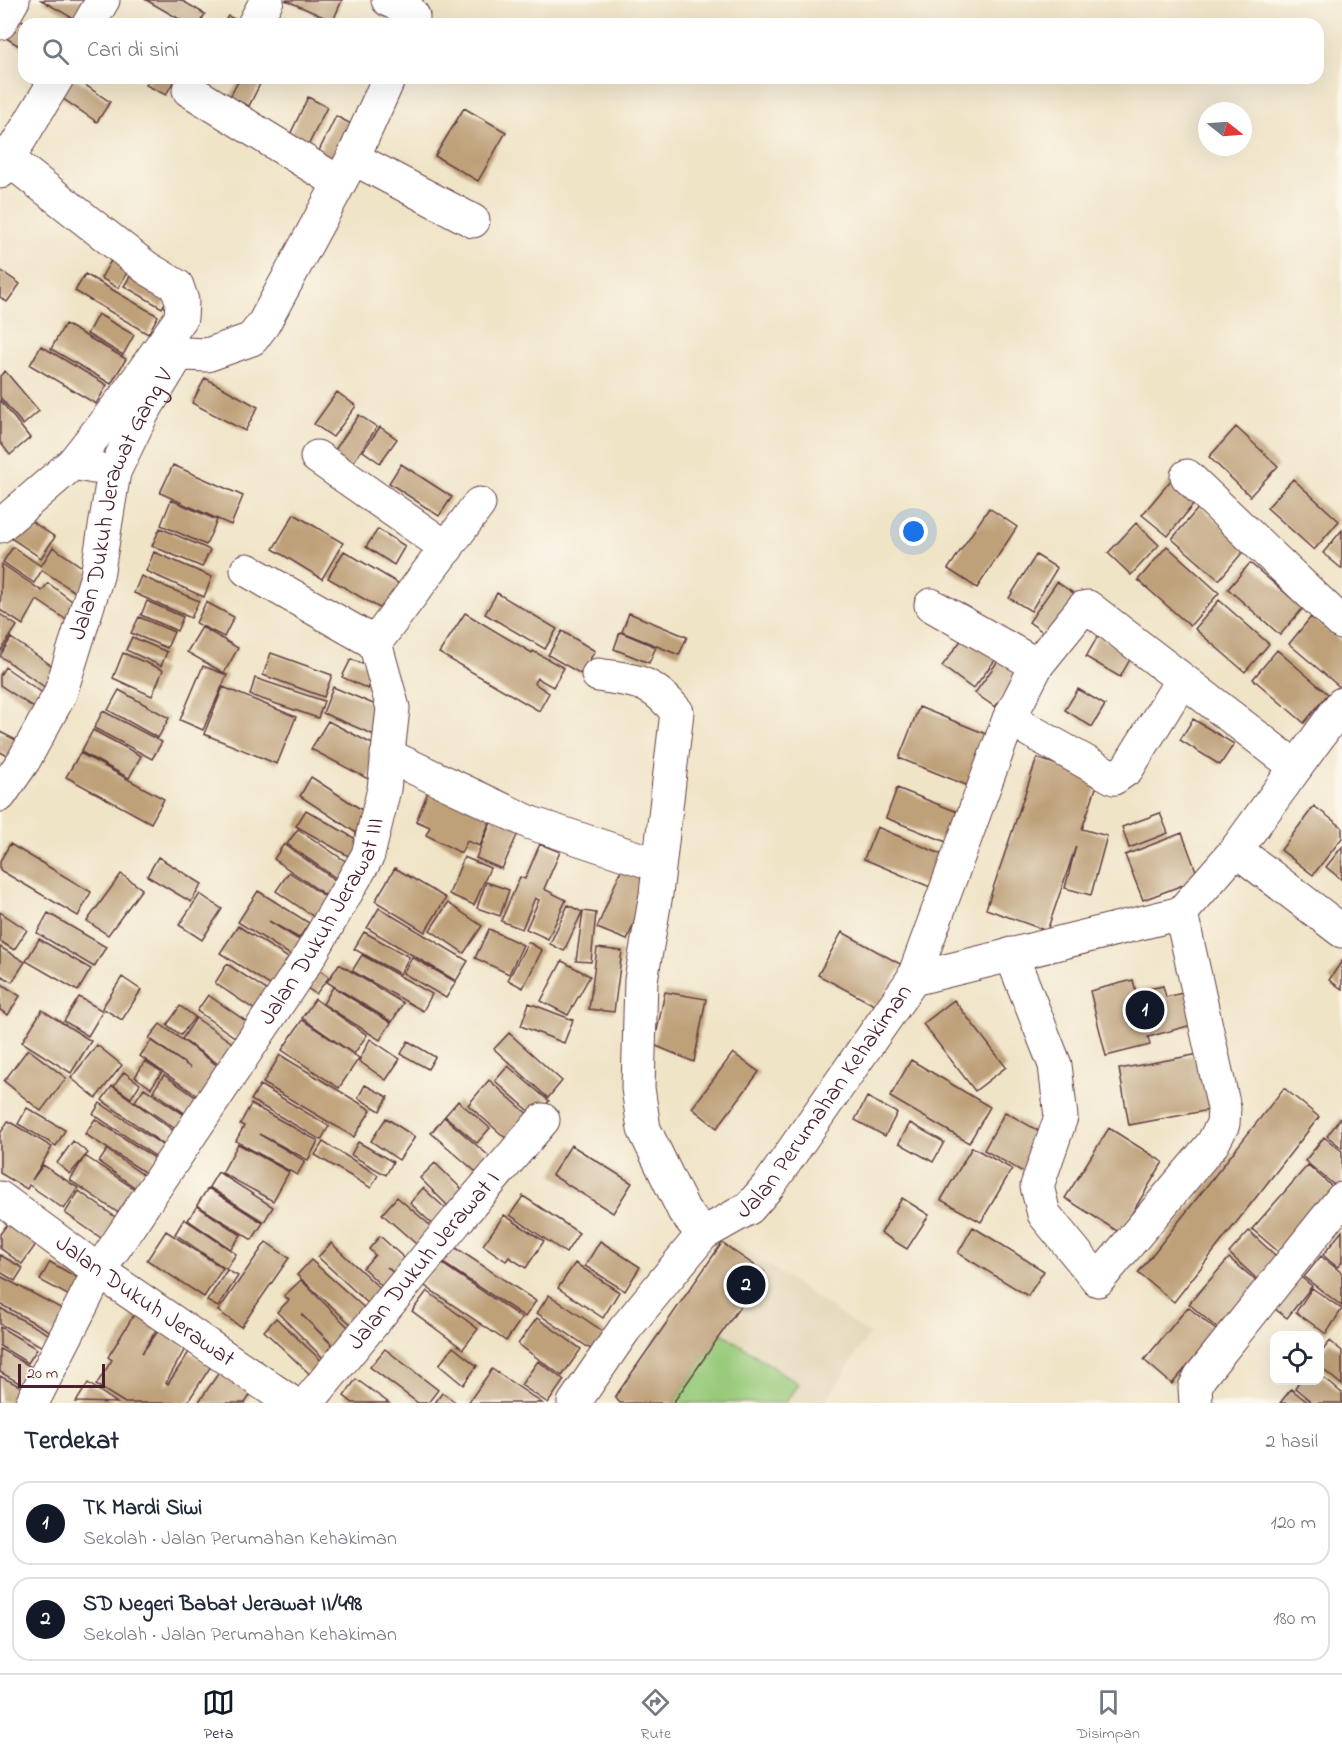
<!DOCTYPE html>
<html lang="id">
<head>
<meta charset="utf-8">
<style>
	body { margin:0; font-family:"Indie Flower",sans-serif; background:#f6f6f7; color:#1f2937 }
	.controls { position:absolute; right:18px; bottom:18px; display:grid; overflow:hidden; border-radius:12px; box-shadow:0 6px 24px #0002 }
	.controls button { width:54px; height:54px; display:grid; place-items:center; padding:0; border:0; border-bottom:2px solid #e0e1e3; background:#fff; color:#1f2937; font:30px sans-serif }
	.compass { position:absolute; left:1198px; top:102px; width:54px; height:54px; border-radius:50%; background:#fff; box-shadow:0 6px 24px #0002; rotate:107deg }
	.scale { position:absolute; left:18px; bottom:15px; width:87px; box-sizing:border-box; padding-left:6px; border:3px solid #4a1f2b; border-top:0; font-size:16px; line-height:21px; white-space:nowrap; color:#4a1f2b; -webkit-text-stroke:4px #fbf7ec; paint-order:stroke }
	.you { position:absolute; left:914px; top:532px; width:21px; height:21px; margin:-15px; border:4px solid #fff; border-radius:50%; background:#1a73e8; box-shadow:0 0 0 9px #1a73e833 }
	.badge { display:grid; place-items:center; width:39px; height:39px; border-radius:50%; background:#111827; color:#fff; font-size:20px; font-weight:700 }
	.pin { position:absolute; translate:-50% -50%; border:3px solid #fff; box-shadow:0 2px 6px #0006 }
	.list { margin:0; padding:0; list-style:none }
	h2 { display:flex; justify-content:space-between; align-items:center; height:78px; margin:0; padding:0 24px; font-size:26px }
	h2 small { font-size:20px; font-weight:400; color:#747a83 }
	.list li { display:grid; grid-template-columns:39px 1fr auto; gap:18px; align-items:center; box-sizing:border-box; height:84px; margin:0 12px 12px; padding:0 12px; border:2px solid #e0e1e3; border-radius:18px }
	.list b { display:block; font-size:22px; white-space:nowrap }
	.list p { margin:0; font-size:20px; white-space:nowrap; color:#747a83 }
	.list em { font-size:20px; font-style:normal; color:#747a83 }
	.icon { flex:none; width:33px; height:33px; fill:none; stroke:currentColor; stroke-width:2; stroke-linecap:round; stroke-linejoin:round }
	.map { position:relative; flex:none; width:1342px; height:1403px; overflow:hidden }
	.search { position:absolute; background:#fff; box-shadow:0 6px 24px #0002; left:18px; right:18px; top:18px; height:66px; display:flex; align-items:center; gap:15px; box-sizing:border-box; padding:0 21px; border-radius:18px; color:#747a83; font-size:22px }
	.sheet { height:270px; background:#fff }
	nav { display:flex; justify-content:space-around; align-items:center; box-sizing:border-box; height:84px; border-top:2px solid #e0e1e3; background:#fff; font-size:16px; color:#747a83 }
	nav a { display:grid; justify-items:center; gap:3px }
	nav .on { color:#111827 }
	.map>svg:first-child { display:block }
</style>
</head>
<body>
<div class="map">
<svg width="1342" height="1403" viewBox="0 0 1342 1403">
	<rect width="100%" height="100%" fill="#fbf7ec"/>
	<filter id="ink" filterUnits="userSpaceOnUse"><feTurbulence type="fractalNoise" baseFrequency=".0167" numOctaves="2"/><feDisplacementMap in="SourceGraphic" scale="12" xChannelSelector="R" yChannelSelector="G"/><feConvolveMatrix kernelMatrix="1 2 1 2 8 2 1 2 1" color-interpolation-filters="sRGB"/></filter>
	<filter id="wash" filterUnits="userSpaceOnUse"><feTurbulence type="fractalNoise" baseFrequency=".008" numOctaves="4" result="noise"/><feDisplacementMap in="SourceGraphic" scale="24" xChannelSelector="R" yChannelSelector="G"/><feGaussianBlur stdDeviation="1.35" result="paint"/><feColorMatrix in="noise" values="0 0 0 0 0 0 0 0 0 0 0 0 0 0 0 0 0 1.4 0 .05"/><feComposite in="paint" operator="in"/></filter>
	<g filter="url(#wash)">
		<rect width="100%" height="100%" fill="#f0e4c7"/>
		<path fill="#e3d6b7" d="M727 1237 869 1334 825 1403H615Z"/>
		<path fill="#98ca7a" stroke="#717452" stroke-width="1.5" d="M721 1332 798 1384 785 1403H673Z"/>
		<g id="blocks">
			<path fill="#bea079" d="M41 0H84L74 19Z
				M146 0H181L205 14 199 24H188Z
				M285 0H342L333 21Z
				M228 16 244 24H223Z
				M18 18 28 24H24V49L6 38Z
				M71 78H75L110 102 97 122 59 96Z
				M150 78H175L166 95 146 85Z
				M240 78H263L249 106 230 97Z
				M308 97 327 107 306 150 287 141Z
				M464 108 506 132 478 181 435 156Z
				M336 116 357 127 337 168 316 157Z
				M116 252 133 262 118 288 101 278Z
				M136 267 173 289 162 308 124 286Z
				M0 270 20 284 7 302 0 297Z
				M85 274 158 316 148 334 75 291Z
				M98 314 134 335 123 355 87 334Z
				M65 324 126 359 111 384 51 349Z
				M41 346 107 385 96 404 30 365Z
				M5 371 39 411 23 425 0 397V376Z
				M205 378 258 407 245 431 192 403Z
				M337 392 356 406 333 437 314 424Z
				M0 400 30 438 10 455 0 442Z
				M359 415 377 427 346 473 328 460Z
				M380 427 397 439 380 463 363 451Z
				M1236 427 1278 466 1250 496 1209 457Z
				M401 464 452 497 439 516 389 483Z
				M173 465 243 496 231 525 160 493Z
				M1293 479 1339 521 1314 550 1267 508Z
				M1171 480 1197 500 1168 536 1142 515Z
				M171 500 217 520 206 545 161 525Z
				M1200 506 1247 547 1219 580 1172 539Z
				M989 508 1017 527 977 588 948 569Z
				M294 514 343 543 322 579 273 549Z
				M25 517 55 537 41 558 11 538Z
				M1136 523 1159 545 1131 575 1108 553Z
				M160 528 210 550 202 567 152 546Z
				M378 529 405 546 394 565 366 547Z
				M1342 530V569L1323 553Z
				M1167 546 1219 593 1190 626 1138 580Z
				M13 547 41 566 53 547 92 574 78 594 42 570 34 583 3 562Z
				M344 551 408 589 393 616 328 578Z
				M154 552 212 577 204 597 146 571Z
				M1036 555 1057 568 1031 611 1009 598Z
				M1250 563 1303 608 1280 635 1228 589Z
				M2 564 42 591 48 583 80 607 71 623 37 600 23 625 0 610Z
				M141 576 199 601 191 618 134 593Z
				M1057 582 1079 597 1050 637 1029 622Z
				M497 593 557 629 545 649 485 614Z
				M1219 600 1269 644 1245 672 1195 629Z
				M147 601 183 617 177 631 141 615Z
				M206 602 234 617 224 637 196 623Z
				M465 613 532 653 533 651 564 668 553 687 537 678 534 683 549 693 539 711 439 653Z
				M629 613 687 637 679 655 622 632Z
				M0 614 17 626 0 652Z
				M139 617 174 632 167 648 131 633Z
				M1311 617 1342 642V689L1289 644Z
				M202 627 238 648 224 673 187 652Z
				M562 631 595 651 581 674 548 655Z
				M968 631 999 655 973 689 942 666Z
				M620 632 656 647 649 663 614 649Z
				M1098 636 1132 656 1120 677 1086 657Z
				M132 637 167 652 161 666 126 650Z
				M11 638 64 674 52 692 0 656Z
				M1277 650 1328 694 1304 723 1253 679Z
				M123 653 163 670 152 696 113 678Z
				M271 653 332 675 324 697 263 675Z
				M1003 654 1023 669 995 707 975 693Z
				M351 659 376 670 368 689 342 677Z
				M203 666 227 675 203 730 180 720Z
				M5 667 54 701 45 715 0 685V675Z
				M255 678 324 701 318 718 250 695Z
				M223 687 296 717 277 764 204 734Z
				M333 687 390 711 379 737 323 713Z
				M1078 689 1105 705 1092 727 1065 710Z
				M119 690 169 718 158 738 108 710Z
				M919 707 991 736 971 787 899 758Z
				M103 711 162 742 152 759 94 728Z
				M1193 719 1234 744 1220 765 1180 740Z
				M328 721 378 747 368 779 311 749Z
				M93 730 141 756 129 778 81 752Z
				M0 732 26 745 18 761 0 752Z
				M80 753 164 799 151 823 66 777Z
				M1037 758 1099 779 1082 829 1107 836 1091 895 1065 888 1076 846 1047 931 986 909Z
				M311 777 376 819 364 838 300 796Z
				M430 787 493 812 480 846 467 841 461 853 426 835 430 827 416 821Z
				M897 788 960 813 949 843 886 818Z
				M1314 806 1342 827V838L1313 875 1281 850Z
				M306 810 366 845 357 861 296 826Z
				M495 813 522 824 502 869 476 858Z
				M1160 813 1168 833 1129 848 1122 827Z
				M877 827 943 855 930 887 864 859Z
				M298 829 354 867 343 883 287 844Z
				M1182 833 1199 879 1143 900 1125 855Z
				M10 844 91 892 78 916 0 870V861Z
				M284 844 341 884 331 899 274 859Z
				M540 844 560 852 544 889 566 900 548 939 526 929 539 900 535 898 522 929 501 921 520 877 525 879Z
				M1342 847V880L1326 867Z
				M158 857 202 884 191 902 147 876Z
				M464 857 490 868 474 905 449 894Z
				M623 865 653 877 627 940 597 928Z
				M395 868 446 898 425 932 375 901Z
				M289 872 330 900 317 919 276 891Z
				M121 874 142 889 108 935 87 921Z
				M486 882 509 890 500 916 477 908Z
				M258 891 309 923 299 938 269 921 309 946 300 961 238 922Z
				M200 894 222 909 202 940 179 925Z
				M448 903 482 926 464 953 430 930Z
				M568 905 582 912 564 951 550 944Z
				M379 908 468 961 456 981 367 928Z
				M583 911 596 913 591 962 576 961Z
				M0 912 27 930 14 950 0 941Z
				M48 913 106 947 94 967 37 933Z
				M238 926 293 961 276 989 220 953Z
				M489 929 523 945 509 974 475 958Z
				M364 932 409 957 400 974 354 949Z
				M842 932 902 965 878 1007 818 975Z
				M39 939 91 969 78 991 26 961Z
				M528 942 542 950 523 988 508 980Z
				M0 947 25 962 12 982 0 975Z
				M597 948 622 951 614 1012 589 1009Z
				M362 955 432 994 423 1011 352 971Z
				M412 957 456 982 446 998 403 973Z
				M562 961 590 976 568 1015 541 1001Z
				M1342 961V989L1329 980Z
				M227 964 279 998 267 1018 215 983Z
				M339 964 403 1003 392 1022 327 982Z
				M312 965 329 977 316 994 300 983Z
				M122 977 141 990 122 1020 102 1008Z
				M1133 980 1136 992 1163 986 1166 997 1191 991 1199 1023 1148 1037 1150 1045 1106 1056 1090 991Z
				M0 983 20 996 8 1015 0 1010Z
				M333 987 391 1023 380 1040 323 1004Z
				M665 992 706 999 694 1062 654 1045Z
				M208 995 250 1024 239 1040 197 1011Z
				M79 997 103 1011 88 1036 64 1021Z
				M315 999 367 1035 354 1054 302 1018Z
				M954 1000 1006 1067 975 1091 923 1024Z
				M529 1003 573 1020 564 1043 521 1026Z
				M180 1006 195 1017 181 1035 167 1025Z
				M42 1010 91 1041 71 1073 22 1042Z
				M196 1018 244 1051 230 1072 182 1039Z
				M302 1020 359 1058 339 1088 282 1050Z
				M160 1024 225 1071 205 1101 140 1056 151 1041 191 1068 149 1038Z
				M509 1033 562 1081 548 1098 494 1049Z
				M370 1039 400 1059 386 1080 359 1061Z
				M408 1041 435 1057 428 1069 401 1054Z
				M97 1045 122 1065 96 1098 71 1078Z
				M28 1049 66 1078 41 1111 4 1081Z
				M733 1053 759 1072 717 1128 692 1108Z
				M1205 1053 1215 1109 1129 1125 1119 1069Z
				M280 1055 371 1110 354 1137 263 1083Z
				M911 1060 990 1107 969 1143 890 1097Z
				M145 1061 162 1072 151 1088 135 1077Z
				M508 1066 549 1101 536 1117 495 1081Z
				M124 1072 140 1084 131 1098 114 1086Z
				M164 1075 207 1105 196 1121 153 1091Z
				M489 1080 530 1116 509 1141 468 1105Z
				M260 1085 329 1126 321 1140 251 1100Z
				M365 1085 388 1097 380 1111 358 1098Z
				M112 1086 181 1136 171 1150 102 1100Z
				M144 1088 197 1123 187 1137 135 1101Z
				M1284 1088 1319 1117 1174 1302 1138 1273Z
				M867 1097 897 1113 885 1136 855 1120Z
				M458 1101 490 1128 477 1143 445 1116Z
				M100 1103 171 1151 164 1162 93 1114Z
				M251 1104 318 1141 308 1160 259 1134 305 1161 297 1175 236 1141 244 1126 240 1124Z
				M27 1108 65 1130 56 1146 18 1124Z
				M1005 1112 1046 1135 1025 1173 984 1150Z
				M1342 1116V1148L1327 1136Z
				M444 1117 497 1163 483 1178 431 1133Z
				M386 1118 415 1137 399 1160 371 1141Z
				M95 1119 164 1164 155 1179 85 1134Z
				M8 1121 52 1147 32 1180 43 1165 78 1188 64 1209 29 1185 27 1189 0 1173V1134Z
				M910 1123 944 1142 933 1162 899 1143Z
				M1109 1128 1163 1162 1120 1233 1065 1198Z
				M1324 1137 1342 1151V1185L1339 1189 1305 1161Z
				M73 1141 88 1153 70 1174 57 1163Z
				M323 1142 378 1175 371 1188 315 1155Z
				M358 1142 393 1162 386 1175 351 1155Z
				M238 1144 289 1172 273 1201 222 1173Z
				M571 1145 632 1183 613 1213 552 1175Z
				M972 1147 1012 1169 981 1222 941 1200Z
				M107 1150 152 1181 143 1193 99 1162Z
				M85 1156 139 1192 123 1216 70 1180Z
				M435 1163 471 1198 456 1214 420 1178Z
				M1308 1165 1337 1191 1282 1255 1252 1229Z
				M218 1172 273 1207 264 1222 209 1187Z
				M208 1188 263 1223 252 1240 197 1205Z
				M423 1188 457 1219 443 1234 410 1203Z
				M79 1191 118 1219 104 1240 65 1213Z
				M523 1196 579 1233 566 1253 510 1215Z
				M397 1197 438 1232 423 1250 382 1214Z
				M902 1198 929 1215 907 1249 881 1233Z
				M197 1206 241 1235 231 1249 188 1220Z
				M504 1215 544 1241 526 1268 509 1257 506 1261 483 1245Z
				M184 1219 236 1254 226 1269 175 1234Z
				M9 1222 37 1243 22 1264 0 1248V1234Z
				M973 1227 1044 1271 1028 1296 958 1253Z
				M166 1231 223 1268 204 1297 147 1260Z
				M1249 1231 1279 1259 1259 1281 1229 1253Z
				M1342 1231V1262L1337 1267 1323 1255Z
				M380 1236 413 1266 401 1279 387 1267 403 1282 391 1295 363 1268 375 1255 369 1249Z
				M600 1241 640 1267 625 1291 585 1266Z
				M266 1242 289 1258 241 1327 218 1311Z
				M331 1243 385 1293 372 1307 318 1257Z
				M722 1243 764 1272 673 1403H620L615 1397Z
				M450 1244 536 1301 525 1317 440 1261Z
				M0 1255 23 1268 15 1281 0 1272Z
				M1321 1256 1342 1273V1306L1304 1277Z
				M1229 1258 1259 1283 1219 1330 1189 1304Z
				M311 1260 369 1312 354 1327 297 1275Z
				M438 1261 522 1318 506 1341 422 1284Z
				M50 1262 85 1282 75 1299 40 1280Z
				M575 1263 619 1292 603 1318 558 1288Z
				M227 1270 238 1276 218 1307 207 1301Z
				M1292 1270 1312 1286 1287 1318 1267 1303Z
				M0 1276 70 1313 57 1335 0 1304Z
				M301 1280 354 1333 338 1350 301 1314 340 1353 329 1364 277 1312 289 1300 284 1296Z
				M1312 1288 1342 1309 1326 1334 1296 1312Z
				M427 1291 478 1329 463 1349 412 1311Z
				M549 1295 607 1334 595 1352 537 1313Z
				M1188 1307 1217 1331 1172 1384 1144 1360Z
				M0 1308 56 1338 50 1351 0 1324Z
				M135 1313 158 1327 142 1353 159 1330 186 1347 166 1383 168 1384 189 1352 211 1366 187 1403H125L96 1385 112 1360 108 1357Z
				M276 1318 327 1366 315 1379 264 1331Z
				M537 1318 581 1349 562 1376 518 1344Z
				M0 1327 37 1349 28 1363 0 1346Z
				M1330 1341 1342 1351V1385L1320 1367V1354Z
				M453 1347 477 1366 463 1385 439 1365Z
				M0 1349 38 1371 28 1388 0 1372Z
				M385 1349 438 1390 428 1403H418L370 1367Z
				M538 1361 564 1380 548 1403 521 1385Z
				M492 1369 542 1403H468Z
				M220 1371 251 1394 245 1403H198Z
				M1320 1375 1342 1393V1403H1313L1295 1388 1300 1380H1320Z
				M0 1376 27 1390 20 1403 0 1401Z
				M356 1379 389 1403H353L344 1396Z
				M88 1383 117 1403 76 1402Z
				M1291 1389 1309 1403H1280Z
				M442 1393 457 1403H435Z"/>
		</g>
	</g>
	<g filter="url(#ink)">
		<use href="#blocks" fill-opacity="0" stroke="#633d42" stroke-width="1.5"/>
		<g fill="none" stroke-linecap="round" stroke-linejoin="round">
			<g stroke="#633d42" stroke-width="35">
				<g id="minor">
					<path d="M388 0 408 9 413 16V24"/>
					<path d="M0 23 13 0"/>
					<path d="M89 24 103 0"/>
					<path d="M254 24 267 0"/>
					<path d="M189 90 338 182"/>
					<path d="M0 154 8 159 57 78"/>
					<path d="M353 158 473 221"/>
					<path d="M0 172 8 159 147 268 177 286 182 301 181 318 125 397 73 463"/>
					<path d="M317 457 447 548"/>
					<path d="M1187 476 1342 623"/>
					<path d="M0 526 73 463 94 467"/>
					<path d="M247 570 375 643"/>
					<path d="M1037 665 1083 608 1088 607 1296 767"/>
					<path d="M598 675C636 681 651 680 677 712L656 894 641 980 638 1088 644 1129 684 1211 703 1234"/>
					<path d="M1009 719 1114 778 1127 769 1182 680"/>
					<path d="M387 755 531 823 658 865"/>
					<path id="s1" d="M0 795 24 760 60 694 97 576 114 472 142 414 176 358 186 354 207 355 252 339 264 323 353 158 389 78"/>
					<path d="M1236 850 1342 931"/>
					<path d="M1011 954 1055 1065 1061 1117 1037 1186 1044 1214 1098 1280 1213 1143 1223 1124 1224 1108 1181 913"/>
					<path d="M913 979 1009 719 1037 665 931 605"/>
					<path id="s2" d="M0 1198 99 1271 292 1403"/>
					<path id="s3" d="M32 1403 99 1271 309 957 368 855 384 789 393 708 375 643 479 504"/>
					<path id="s4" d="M307 1403 458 1219 543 1120"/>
					<path id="s5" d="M574 1403 624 1330 703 1234 749 1208 769 1185 913 979 1181 913 1236 850 1342 704"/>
					<path d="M1196 1403 1195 1388 1200 1377 1342 1199"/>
				</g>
			</g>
			<use href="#minor" stroke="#fff" stroke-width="33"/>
		</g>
	</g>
	<g text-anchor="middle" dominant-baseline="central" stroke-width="5" stroke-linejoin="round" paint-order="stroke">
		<g font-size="24" fill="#4a1f2b" stroke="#fbf7ec">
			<text stroke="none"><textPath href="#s1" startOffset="318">Jalan Dukuh Jerawat Gang V</textPath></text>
			<text stroke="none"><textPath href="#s3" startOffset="564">Jalan Dukuh Jerawat III</textPath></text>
			<text stroke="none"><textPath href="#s5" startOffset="396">Jalan Perumahan Kehakiman</textPath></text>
			<text stroke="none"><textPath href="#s4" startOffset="184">Jalan Dukuh Jerawat I</textPath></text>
			<text stroke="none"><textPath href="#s2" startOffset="178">Jalan Dukuh Jerawat</textPath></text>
		</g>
	</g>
</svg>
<div class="controls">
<button><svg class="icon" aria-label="locate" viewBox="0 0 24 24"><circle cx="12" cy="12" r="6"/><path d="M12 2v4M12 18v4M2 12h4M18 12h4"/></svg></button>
</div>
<svg class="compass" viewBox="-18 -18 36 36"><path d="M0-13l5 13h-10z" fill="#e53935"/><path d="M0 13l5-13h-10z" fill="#747a83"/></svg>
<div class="scale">20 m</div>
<div class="you"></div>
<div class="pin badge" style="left:1145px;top:1010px">1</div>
<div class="pin badge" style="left:746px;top:1285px">2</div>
<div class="search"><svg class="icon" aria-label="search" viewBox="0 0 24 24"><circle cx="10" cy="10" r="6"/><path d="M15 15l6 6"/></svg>Cari di sini</div>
</div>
<section class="sheet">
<h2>Terdekat<small>2 hasil</small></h2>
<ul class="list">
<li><span class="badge">1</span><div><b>TK Mardi Siwi</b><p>Sekolah · Jalan Perumahan Kehakiman</p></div><em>120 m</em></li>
<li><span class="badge">2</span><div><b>SD Negeri Babat Jerawat II/498</b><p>Sekolah · Jalan Perumahan Kehakiman</p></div><em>180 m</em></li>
</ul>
</section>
<nav>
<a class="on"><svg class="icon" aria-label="map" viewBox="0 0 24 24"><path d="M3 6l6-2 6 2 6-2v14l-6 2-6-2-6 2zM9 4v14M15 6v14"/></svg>Peta</a>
<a><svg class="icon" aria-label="directions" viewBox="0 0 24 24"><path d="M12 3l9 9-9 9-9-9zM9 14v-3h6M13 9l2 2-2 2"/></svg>Rute</a>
<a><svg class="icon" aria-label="saved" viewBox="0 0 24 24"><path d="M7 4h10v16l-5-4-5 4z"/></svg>Disimpan</a>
</nav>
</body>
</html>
